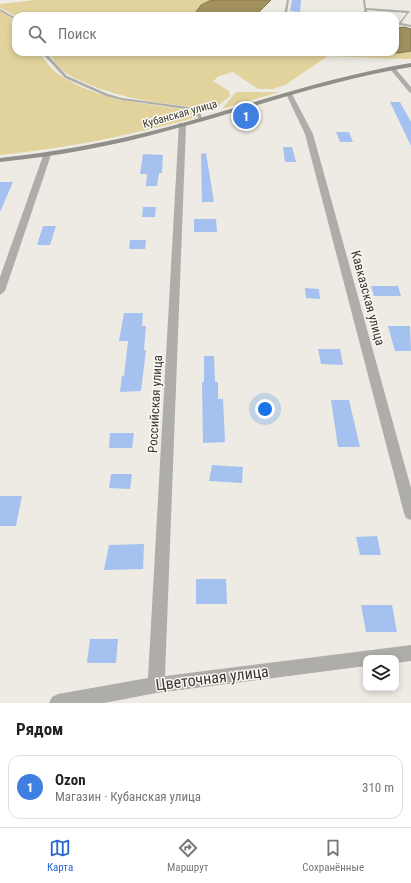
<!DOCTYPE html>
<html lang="ru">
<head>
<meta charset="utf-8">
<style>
	body { margin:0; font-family:"Roboto Condensed",sans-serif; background:#f6f6f6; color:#222 }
	.controls { position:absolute; right:12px; bottom:12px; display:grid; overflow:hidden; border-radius:8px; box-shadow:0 2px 6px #0003 }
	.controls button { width:36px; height:36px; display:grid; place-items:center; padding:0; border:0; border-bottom:1px solid #e0e0e0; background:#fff; color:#222; font:20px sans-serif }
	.you { position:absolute; left:265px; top:409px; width:14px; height:14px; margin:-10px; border:3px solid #fff; border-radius:50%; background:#1a73e8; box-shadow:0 0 0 6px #1a73e833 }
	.badge { display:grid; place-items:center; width:26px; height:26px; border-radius:50%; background:#2664d1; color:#fff; font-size:13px; font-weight:700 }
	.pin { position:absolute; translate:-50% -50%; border:2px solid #fff; box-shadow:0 1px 4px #0006 }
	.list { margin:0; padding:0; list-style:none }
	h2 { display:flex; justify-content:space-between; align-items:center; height:52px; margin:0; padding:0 16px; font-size:17px }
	h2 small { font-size:13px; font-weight:400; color:#767676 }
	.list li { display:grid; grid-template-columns:26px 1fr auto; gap:12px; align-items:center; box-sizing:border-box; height:64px; margin:0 8px 8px; padding:0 8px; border:1px solid #e0e0e0; border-radius:12px }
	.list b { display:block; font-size:15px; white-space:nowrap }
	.list p { margin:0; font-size:13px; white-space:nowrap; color:#767676 }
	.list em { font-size:13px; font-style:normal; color:#767676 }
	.icon { flex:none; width:22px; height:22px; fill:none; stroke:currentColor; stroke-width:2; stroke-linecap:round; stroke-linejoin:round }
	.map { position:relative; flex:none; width:411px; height:703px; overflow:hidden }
	.search { position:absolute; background:#fff; box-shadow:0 2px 6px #0003; left:12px; right:12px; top:12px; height:44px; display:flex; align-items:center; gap:10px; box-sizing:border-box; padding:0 14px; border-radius:12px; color:#767676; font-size:15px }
	.sheet { height:124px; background:#fff }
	nav { display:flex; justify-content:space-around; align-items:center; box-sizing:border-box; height:56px; border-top:1px solid #e0e0e0; background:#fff; font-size:11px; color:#767676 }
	nav a { display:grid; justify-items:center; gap:2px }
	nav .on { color:#2664d1 }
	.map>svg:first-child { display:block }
</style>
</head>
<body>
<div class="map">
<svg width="411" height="703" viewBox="0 0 411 703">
	<rect width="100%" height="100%" fill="#edebe3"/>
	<path fill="#e2d29c" d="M36 0H211L201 5 193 16H16L0 8V4Z
		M0 11 4 12 16 22V52H39C44 59 50 68 57 73 95 101 145 103 189 110L194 111 198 117C132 135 68 148 0 155Z
		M411 51V59H405L328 56 285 85 273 89H258L233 72 219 76 213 81 229 91 230 96 214 109C171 105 128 101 88 84 79 80 68 76 61 69 56 65 52 57 48 52L399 53Z
		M236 92H279L222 109Z"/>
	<path fill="#a2915d" stroke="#837751" d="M211 0H271L258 13 250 16H193L201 5Z
		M405 27 411 29V51L399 53 369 52H395V28Z"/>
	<path fill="#a5c1f0" d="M292 0H301L300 12 290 11Z
		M390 102H400L411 122V146Z
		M336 132H349L353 142H340Z
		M283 147H292L296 162H285Z
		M206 153 214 202H202L201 154Z
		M143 154 163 155 162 173H159L157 186H146L147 174H140Z
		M0 182H13L0 212Z
		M143 207H156L155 217H142Z
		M194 219H216L217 232H194Z
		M43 226H56L50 245H37Z
		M130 240H146L145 249H129Z
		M371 286H398L401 296H374Z
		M305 288 319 289 320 299 306 298Z
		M124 313H143L142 326H146L144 350H146L141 391 120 392 122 376H124L128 341H119Z
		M388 326H410L411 351H395Z
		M318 349H340L343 365 321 364Z
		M204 356H214L215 382H218V399H223L225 442 203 443 202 382H204Z
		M331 400H349L360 447H338Z
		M110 433H134L132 448H109Z
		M212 465 243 467 242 483 209 481Z
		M111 474H132L130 489 109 488Z
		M0 496H22L16 526H0Z
		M377 536 381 555H360L356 537Z
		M144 544 143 569 104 570 109 545Z
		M196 579H226L227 604H196Z
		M361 605H392L397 632H366Z
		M90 639H118L116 663H87Z"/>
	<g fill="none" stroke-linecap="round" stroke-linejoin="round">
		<path fill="#aeadaa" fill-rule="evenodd" d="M287 0H289L287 13 307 16 284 15Z
			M363 0H365L366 8 410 11 401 23 411 25V27L395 24V22L399 23 407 13 367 10V16H365Z
			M0 9 16 18V20L0 11Z
			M41 52H45L67 76 108 94 122 98 195 108 200 113 203 120 200 121 196 113 193 110 122 100 106 96 65 78Z"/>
		<path fill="#aeadaa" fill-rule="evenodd" d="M390 67H394L411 87V93L409 92 390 69Z
			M287 93 292 94 313 134 411 488V520L406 518 404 513 305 134 286 94Z
			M179 123H182L186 125 165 676 411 645V661L396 663V658H366V666L156 693 104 703H49L52 697 58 694 148 678Z
			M44 153H50L51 155 5 291 0 295V277Z"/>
		<path fill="#908f8a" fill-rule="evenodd" d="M411 63V67C329 80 250 109 170 130 114 146 58 156 0 162V158C56 152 110 142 164 128 246 106 327 77 411 63Z"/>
	</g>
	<g text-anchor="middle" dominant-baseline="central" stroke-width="3" stroke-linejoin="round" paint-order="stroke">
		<g font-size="11" fill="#3a3936" stroke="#faf8f0">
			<text transform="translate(180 114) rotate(-16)">Кубанская улица</text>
		</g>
		<g font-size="13" fill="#3a3936" stroke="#faf8f0">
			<text transform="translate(368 298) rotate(75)">Кавказская улица</text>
			<text transform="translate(155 404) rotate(-87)">Российская улица</text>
		</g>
		<g font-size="16" fill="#3a3936" stroke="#faf8f0">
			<text transform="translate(212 678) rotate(-7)">Цветочная улица</text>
		</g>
	</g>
</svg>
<div class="controls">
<button><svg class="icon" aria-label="layers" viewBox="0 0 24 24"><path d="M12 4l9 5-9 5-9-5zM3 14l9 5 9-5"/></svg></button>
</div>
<div class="you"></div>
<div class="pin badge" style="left:246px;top:116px;background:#3f7fe0">1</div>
<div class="search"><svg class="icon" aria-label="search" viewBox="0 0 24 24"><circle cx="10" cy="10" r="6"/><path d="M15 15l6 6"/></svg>Поиск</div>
</div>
<section class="sheet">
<h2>Рядом<small></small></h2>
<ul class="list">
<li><span class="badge" style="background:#3f7fe0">1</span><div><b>Ozon</b><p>Магазин · Кубанская улица</p></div><em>310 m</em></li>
</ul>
</section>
<nav>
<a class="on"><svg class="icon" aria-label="map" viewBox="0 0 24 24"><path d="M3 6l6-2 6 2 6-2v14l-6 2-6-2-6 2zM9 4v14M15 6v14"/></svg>Карта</a>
<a><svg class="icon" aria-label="directions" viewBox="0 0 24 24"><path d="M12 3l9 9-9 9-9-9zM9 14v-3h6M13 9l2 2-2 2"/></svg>Маршрут</a>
<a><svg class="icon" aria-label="saved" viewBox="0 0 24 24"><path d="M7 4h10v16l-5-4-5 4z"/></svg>Сохранённые</a>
</nav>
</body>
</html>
